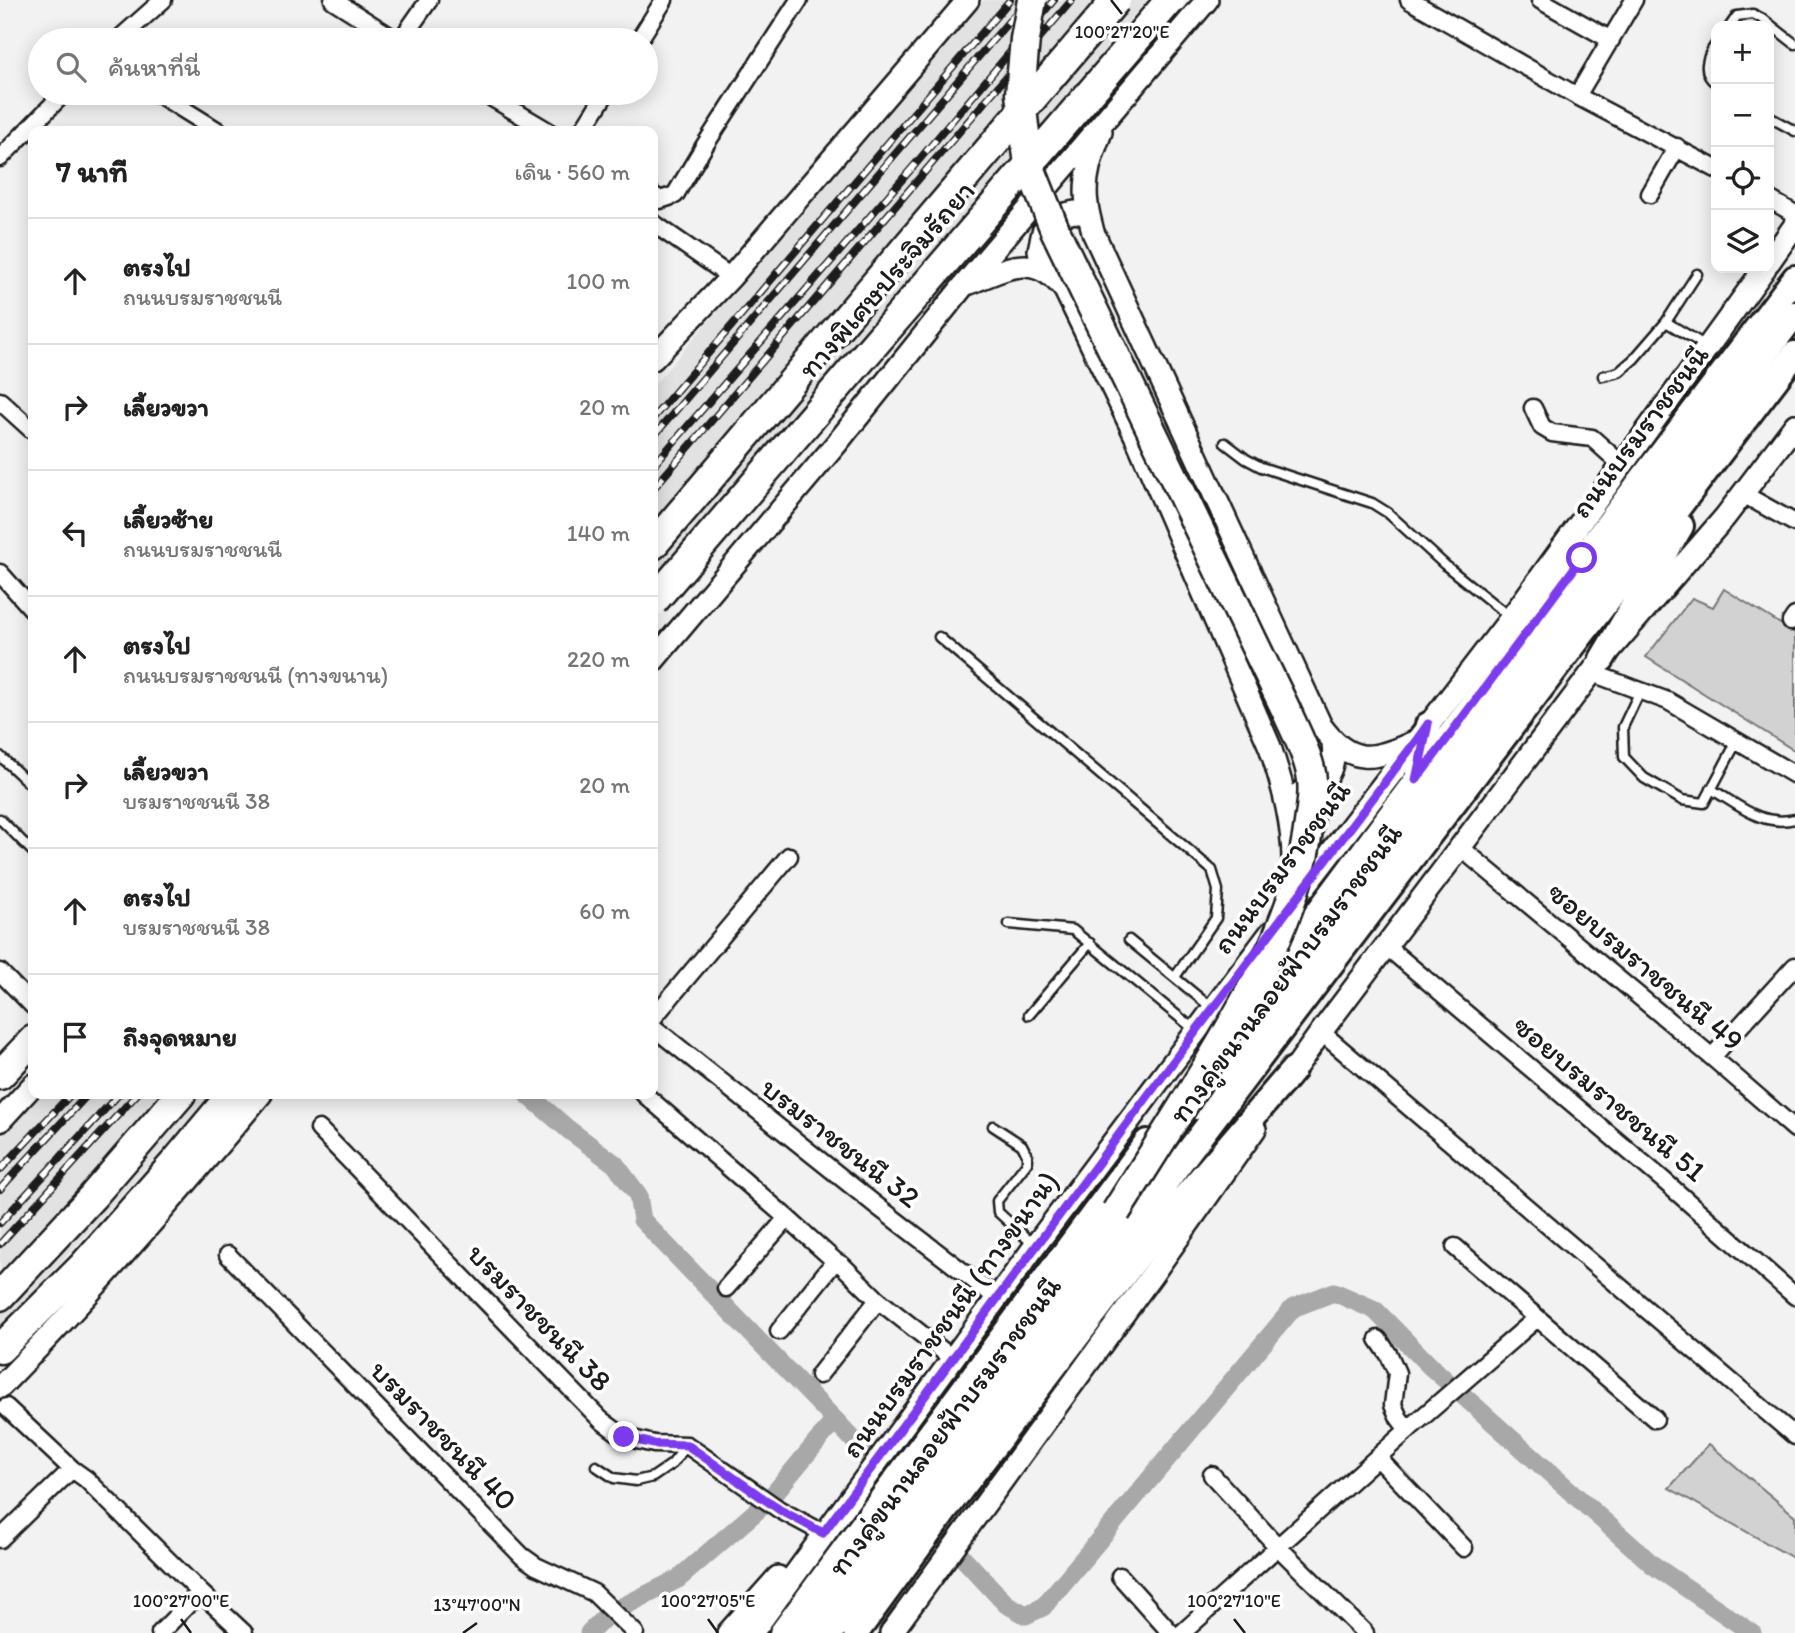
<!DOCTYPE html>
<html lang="th">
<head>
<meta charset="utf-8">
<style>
	body { margin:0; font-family:Itim,"Playpen Sans Thai",sans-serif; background:#f2f2f2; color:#222 }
	.controls { position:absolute; right:21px; top:21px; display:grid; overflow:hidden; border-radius:14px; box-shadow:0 4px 18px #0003 }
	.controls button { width:63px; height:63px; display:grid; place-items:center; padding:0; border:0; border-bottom:2px solid #e0e0e0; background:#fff; color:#222; font:35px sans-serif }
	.stop { position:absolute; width:21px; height:21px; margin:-16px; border:5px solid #7c3aed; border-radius:50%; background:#fff }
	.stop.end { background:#7c3aed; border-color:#fff; box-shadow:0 2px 7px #0008 }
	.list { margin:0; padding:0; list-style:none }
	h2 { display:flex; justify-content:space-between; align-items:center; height:91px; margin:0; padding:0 28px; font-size:30px }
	h2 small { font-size:23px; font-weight:400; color:#767676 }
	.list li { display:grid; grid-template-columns:46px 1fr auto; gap:21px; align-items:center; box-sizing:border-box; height:126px; padding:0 28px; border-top:2px solid #e0e0e0 }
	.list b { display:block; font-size:26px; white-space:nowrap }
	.list p { margin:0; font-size:23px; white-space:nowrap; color:#767676 }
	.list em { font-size:23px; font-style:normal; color:#767676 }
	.icon { flex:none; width:38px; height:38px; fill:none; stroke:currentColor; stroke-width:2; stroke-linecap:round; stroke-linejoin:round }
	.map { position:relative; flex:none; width:1795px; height:1633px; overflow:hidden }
	.search { position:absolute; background:#fff; box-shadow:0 4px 18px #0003; left:28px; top:28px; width:630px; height:77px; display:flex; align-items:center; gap:18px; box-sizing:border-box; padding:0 24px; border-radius:38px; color:#767676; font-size:26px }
	.panel { position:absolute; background:#fff; box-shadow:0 4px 18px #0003; left:28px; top:126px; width:630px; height:973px; border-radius:14px }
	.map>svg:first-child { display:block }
</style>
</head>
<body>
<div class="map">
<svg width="1795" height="1633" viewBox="0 0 1795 1633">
	<rect width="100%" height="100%" fill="#f2f2f2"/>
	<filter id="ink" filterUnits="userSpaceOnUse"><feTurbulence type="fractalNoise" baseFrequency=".0143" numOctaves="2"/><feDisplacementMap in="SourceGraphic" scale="14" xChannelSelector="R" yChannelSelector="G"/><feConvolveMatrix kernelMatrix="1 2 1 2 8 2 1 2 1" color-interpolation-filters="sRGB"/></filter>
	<g filter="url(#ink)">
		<path fill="#e2e2e2" d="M984 0H1147L653 578V386Z
			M43 1094H213L0 1330V1138Z"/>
		<path fill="#d2d2d2" stroke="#777" stroke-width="2" d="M1724 589 1795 633V751L1646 657 1692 598 1713 607Z
			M1709 1444 1795 1516V1559L1669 1488Z"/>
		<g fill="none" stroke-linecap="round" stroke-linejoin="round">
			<path stroke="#a8a8a8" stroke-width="19" d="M527 1094 569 1130 615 1164 638 1195 642 1220 835 1420
				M924 1516 1006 1604 1026 1615 1043 1607 1293 1308 1334 1292 1375 1310 1431 1367 1653 1565 1752 1633
				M589 1633 608 1614 678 1579 767 1502 835 1420 884 1473"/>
			<g stroke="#1c1c1c" stroke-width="13">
				<path id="service" d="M1730 26 1737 16 1753 14 1763 19 1795 44
					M1716 44C1707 56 1701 73 1716 83
					M1769 117 1795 131
					M1666 322 1706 346
					M1603 376 1619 372 1634 359 1666 322 1697 274
					M1225 443 1246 459 1261 467 1372 503 1388 513 1445 565 1511 618
					M939 637 1212 870 1218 890 1216 918 1175 977
					M1640 691 1623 727 1624 757 1644 778 1682 800 1704 803 1737 741
					M0 756 33 787
					M1711 789C1739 805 1761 827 1795 819
					M0 819 33 852
					M1009 924 1073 930 1196 1031
					M1129 940 1213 1009
					M1029 1015 1090 943
					M993 1126 1022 1145 1027 1155V1163L997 1201 998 1212 1035 1246
					M596 1466 614 1478 636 1481 653 1477 672 1464 687 1445"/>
			</g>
			<g stroke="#1c1c1c" stroke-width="21">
				<path id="minor" d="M333 0 396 40
					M1409 0 1577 96 1716 169
					M1540 0 1611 40
					M118 40 163 0
					M401 40 429 0
					M639 40 664 0
					M157 93 218 131
					M484 93 548 131
					M1577 96 1634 0
					M582 131 606 93
					M0 158 64 93
					M1650 194 1677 147
					M653 195 660 200 675 195 705 145 799 0
					M1769 199 1795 214
					M653 223 731 277
					M0 401 33 431
					M1533 408 1542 427 1552 433 1592 438 1622 465
					M1743 494 1795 523
					M0 573 33 610
					M1791 622 1795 616
					M1592 673 1668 701 1795 775
					M1461 848 1712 1057 1795 1129
					M1386 946 1662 1179 1795 1296
					M0 972 33 1006
					M653 1018 789 856
					M653 1027 877 1206 997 1298
					M1321 1032 1795 1436
					M1712 1057 1795 966
					M644 1094 787 1218 835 1261 842 1265 878 1300 953 1359
					M319 1129 601 1420 624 1437 654 1444 687 1445 780 1510 823 1533
					M1455 1247 1655 1419
					M228 1255 522 1556 536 1566 594 1593 635 1633
					M726 1288 787 1218
					M779 1331 835 1261
					M1378 1339 1389 1355 1397 1373 1393 1405 1399 1418 1408 1430
					M819 1375 878 1300
					M6 1407 72 1469 86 1479 200 1592 244 1633
					M1377 1457 1464 1548
					M1212 1475 1278 1547 1365 1633
					M0 1539 72 1469
					M1120 1576 1171 1633
					M160 1633 200 1592
					M1182 1633 1411 1427 1536 1319"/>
			</g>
			<g stroke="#1c1c1c" stroke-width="26">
				<path id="secondary" d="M1101 132C1092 155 1083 178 1087 204 1088 214 1091 223 1093 232L1321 726C1350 766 1373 761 1414 742
					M1769 262 1795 225
					M1043 269 1039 250 1043 232 1061 215 1075 212 1089 215
					M967 284C1007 269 1033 250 1065 290L1136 437 1270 747C1283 786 1294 826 1293 867
					M653 359 731 277 968 0
					M653 661 837 443 964 285 1207 0
					M1301 792C1326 791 1336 765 1333 743
					M1296 898 1511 618 1765 268
					M1284 1084 1321 1032 1602 659 1725 517 1795 425
					M0 1121 33 1085
					M0 1387C92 1294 178 1194 261 1094
					M728 1633 778 1577
					M752 1633 1035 1246 1271 932
					M891 1633 1152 1275 1255 1129"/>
			</g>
			<g stroke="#1c1c1c" stroke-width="30">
				<path id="primary" d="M1602 659 1681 526
					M1418 773 1428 725
					M1263 986 1582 558 1795 278
					M1195 1107 1795 314
					M782 1633 1147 1142
					M805 1633 1127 1198
					M830 1633 1185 1156 1795 354
					M856 1633 953 1500 1151 1239 1182 1200 1293 1070"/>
			</g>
			<g stroke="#1c1c1c" stroke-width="33">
				<path id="motorway" d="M653 545 700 490
					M0 1075 33 1040
					M0 1296 93 1196 181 1094
					M0 1349 82 1267 176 1161 232 1094"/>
			</g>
			<use href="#service" stroke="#fff" stroke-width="8"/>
			<use href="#minor" stroke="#fff" stroke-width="16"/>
			<use href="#secondary" stroke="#fff" stroke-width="21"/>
			<use href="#primary" stroke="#fff" stroke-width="24"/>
			<use href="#motorway" stroke="#fff" stroke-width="28"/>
			<g stroke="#1c1c1c" stroke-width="8">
				<path id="rail" d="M653 418 1010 0
					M653 437 1027 0
					M653 466 913 167 1054 0
					M653 489 1072 0
					M0 1170 71 1094
					M0 1189 88 1094
					M0 1223 119 1094
					M0 1244 137 1094"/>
			</g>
			<use href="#rail" stroke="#fff" stroke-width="5" stroke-dasharray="16" stroke-linecap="butt"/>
			<g stroke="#1c1c1c" stroke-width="33" stroke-linecap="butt">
				<path id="motorway-bridge" d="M1032 0 1025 39 1020 94 1029 165 1055 230 1286 710C1295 731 1310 758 1312 780 1314 794 1311 809 1309 823 1299 904 1264 970 1223 1040 1189 1098 1152 1155 1116 1212
					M700 490 1116 0
					M653 602 1170 0"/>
			</g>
			<use href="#motorway-bridge" stroke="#fff" stroke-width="28"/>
		</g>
	</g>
	<g fill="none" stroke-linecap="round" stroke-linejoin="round" filter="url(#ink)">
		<path stroke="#7c3aed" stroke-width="9" d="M624 1437 654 1444 687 1445 780 1510 823 1533 1196 1031 1416 741 1428 724 1416 780 1582 558"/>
	</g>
	<path fill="none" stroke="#1c1c1c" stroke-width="2.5" d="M1111 0 1122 14M181 1619 191 1633M708 1619 718 1633M1234 1619 1245 1633M463 1633 477 1623"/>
	<g text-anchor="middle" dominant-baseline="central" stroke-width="7" stroke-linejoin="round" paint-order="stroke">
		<g font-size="30" fill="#1c1c1c" stroke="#fff">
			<text transform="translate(886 279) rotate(-49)">ทางพิเศษประจิมรัถยา</text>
			<text transform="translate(1639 431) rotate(-53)">ถนนบรมราชชนนี</text>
			<text transform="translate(1281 867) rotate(-53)">ถนนบรมราชชนนี</text>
			<text transform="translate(1646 966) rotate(40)">ซอยบรมราชชนนี 49</text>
			<text transform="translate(1285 973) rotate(-53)">ทางคู่ขนานลอยฟ้าบรมราชชนนี</text>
			<text transform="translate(1610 1098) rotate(40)">ซอยบรมราชชนนี 51</text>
			<text transform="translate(841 1142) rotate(38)">บรมราชชนนี 32</text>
			<text transform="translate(949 1314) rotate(-54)">ถนนบรมราชชนนี (ทางขนาน)</text>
			<text transform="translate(540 1317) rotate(46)">บรมราชชนนี 38</text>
			<text transform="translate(944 1426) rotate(-53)">ทางคู่ขนานลอยฟ้าบรมราชชนนี</text>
			<text transform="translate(444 1435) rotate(46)">บรมราชชนนี 40</text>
		</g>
	</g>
	<g font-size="18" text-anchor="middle" fill="#1c1c1c" stroke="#fff" stroke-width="7" stroke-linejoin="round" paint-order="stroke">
		<text x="1122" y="38">100°27'20"E</text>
		<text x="181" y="1607">100°27'00"E</text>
		<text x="708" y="1607">100°27'05"E</text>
		<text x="1234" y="1607">100°27'10"E</text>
		<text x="477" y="1611">13°47'00"N</text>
	</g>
</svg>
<div class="controls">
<button>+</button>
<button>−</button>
<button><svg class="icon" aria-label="locate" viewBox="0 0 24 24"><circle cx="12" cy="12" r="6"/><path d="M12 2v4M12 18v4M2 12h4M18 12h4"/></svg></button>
<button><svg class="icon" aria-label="layers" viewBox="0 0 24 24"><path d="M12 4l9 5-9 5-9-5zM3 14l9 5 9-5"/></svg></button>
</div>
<div class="stop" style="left:1582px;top:558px"></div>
<div class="stop end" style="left:624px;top:1437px"></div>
<div class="search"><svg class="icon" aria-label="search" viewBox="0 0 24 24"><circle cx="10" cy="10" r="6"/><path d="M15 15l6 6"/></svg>ค้นหาที่นี่</div>
<section class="panel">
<h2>7 นาที<small>เดิน · 560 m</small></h2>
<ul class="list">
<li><svg class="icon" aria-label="ahead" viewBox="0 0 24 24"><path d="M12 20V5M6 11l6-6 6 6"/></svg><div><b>ตรงไป</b><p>ถนนบรมราชชนนี</p></div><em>100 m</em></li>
<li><svg class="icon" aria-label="right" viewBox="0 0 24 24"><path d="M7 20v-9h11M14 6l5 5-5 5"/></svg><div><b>เลี้ยวขวา</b></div><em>20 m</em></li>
<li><svg class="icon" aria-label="left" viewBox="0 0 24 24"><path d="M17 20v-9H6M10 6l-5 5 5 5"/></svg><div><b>เลี้ยวซ้าย</b><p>ถนนบรมราชชนนี</p></div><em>140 m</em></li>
<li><svg class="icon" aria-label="ahead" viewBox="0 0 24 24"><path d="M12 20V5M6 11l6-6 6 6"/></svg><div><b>ตรงไป</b><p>ถนนบรมราชชนนี (ทางขนาน)</p></div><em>220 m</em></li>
<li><svg class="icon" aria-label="right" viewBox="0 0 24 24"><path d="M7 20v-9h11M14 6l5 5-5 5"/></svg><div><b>เลี้ยวขวา</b><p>บรมราชชนนี 38</p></div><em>20 m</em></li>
<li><svg class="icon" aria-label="ahead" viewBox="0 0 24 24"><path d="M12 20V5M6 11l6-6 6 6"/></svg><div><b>ตรงไป</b><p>บรมราชชนนี 38</p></div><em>60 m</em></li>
<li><svg class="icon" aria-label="arrive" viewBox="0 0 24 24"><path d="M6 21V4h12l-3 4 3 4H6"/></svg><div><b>ถึงจุดหมาย</b></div></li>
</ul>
</section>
</div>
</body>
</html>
